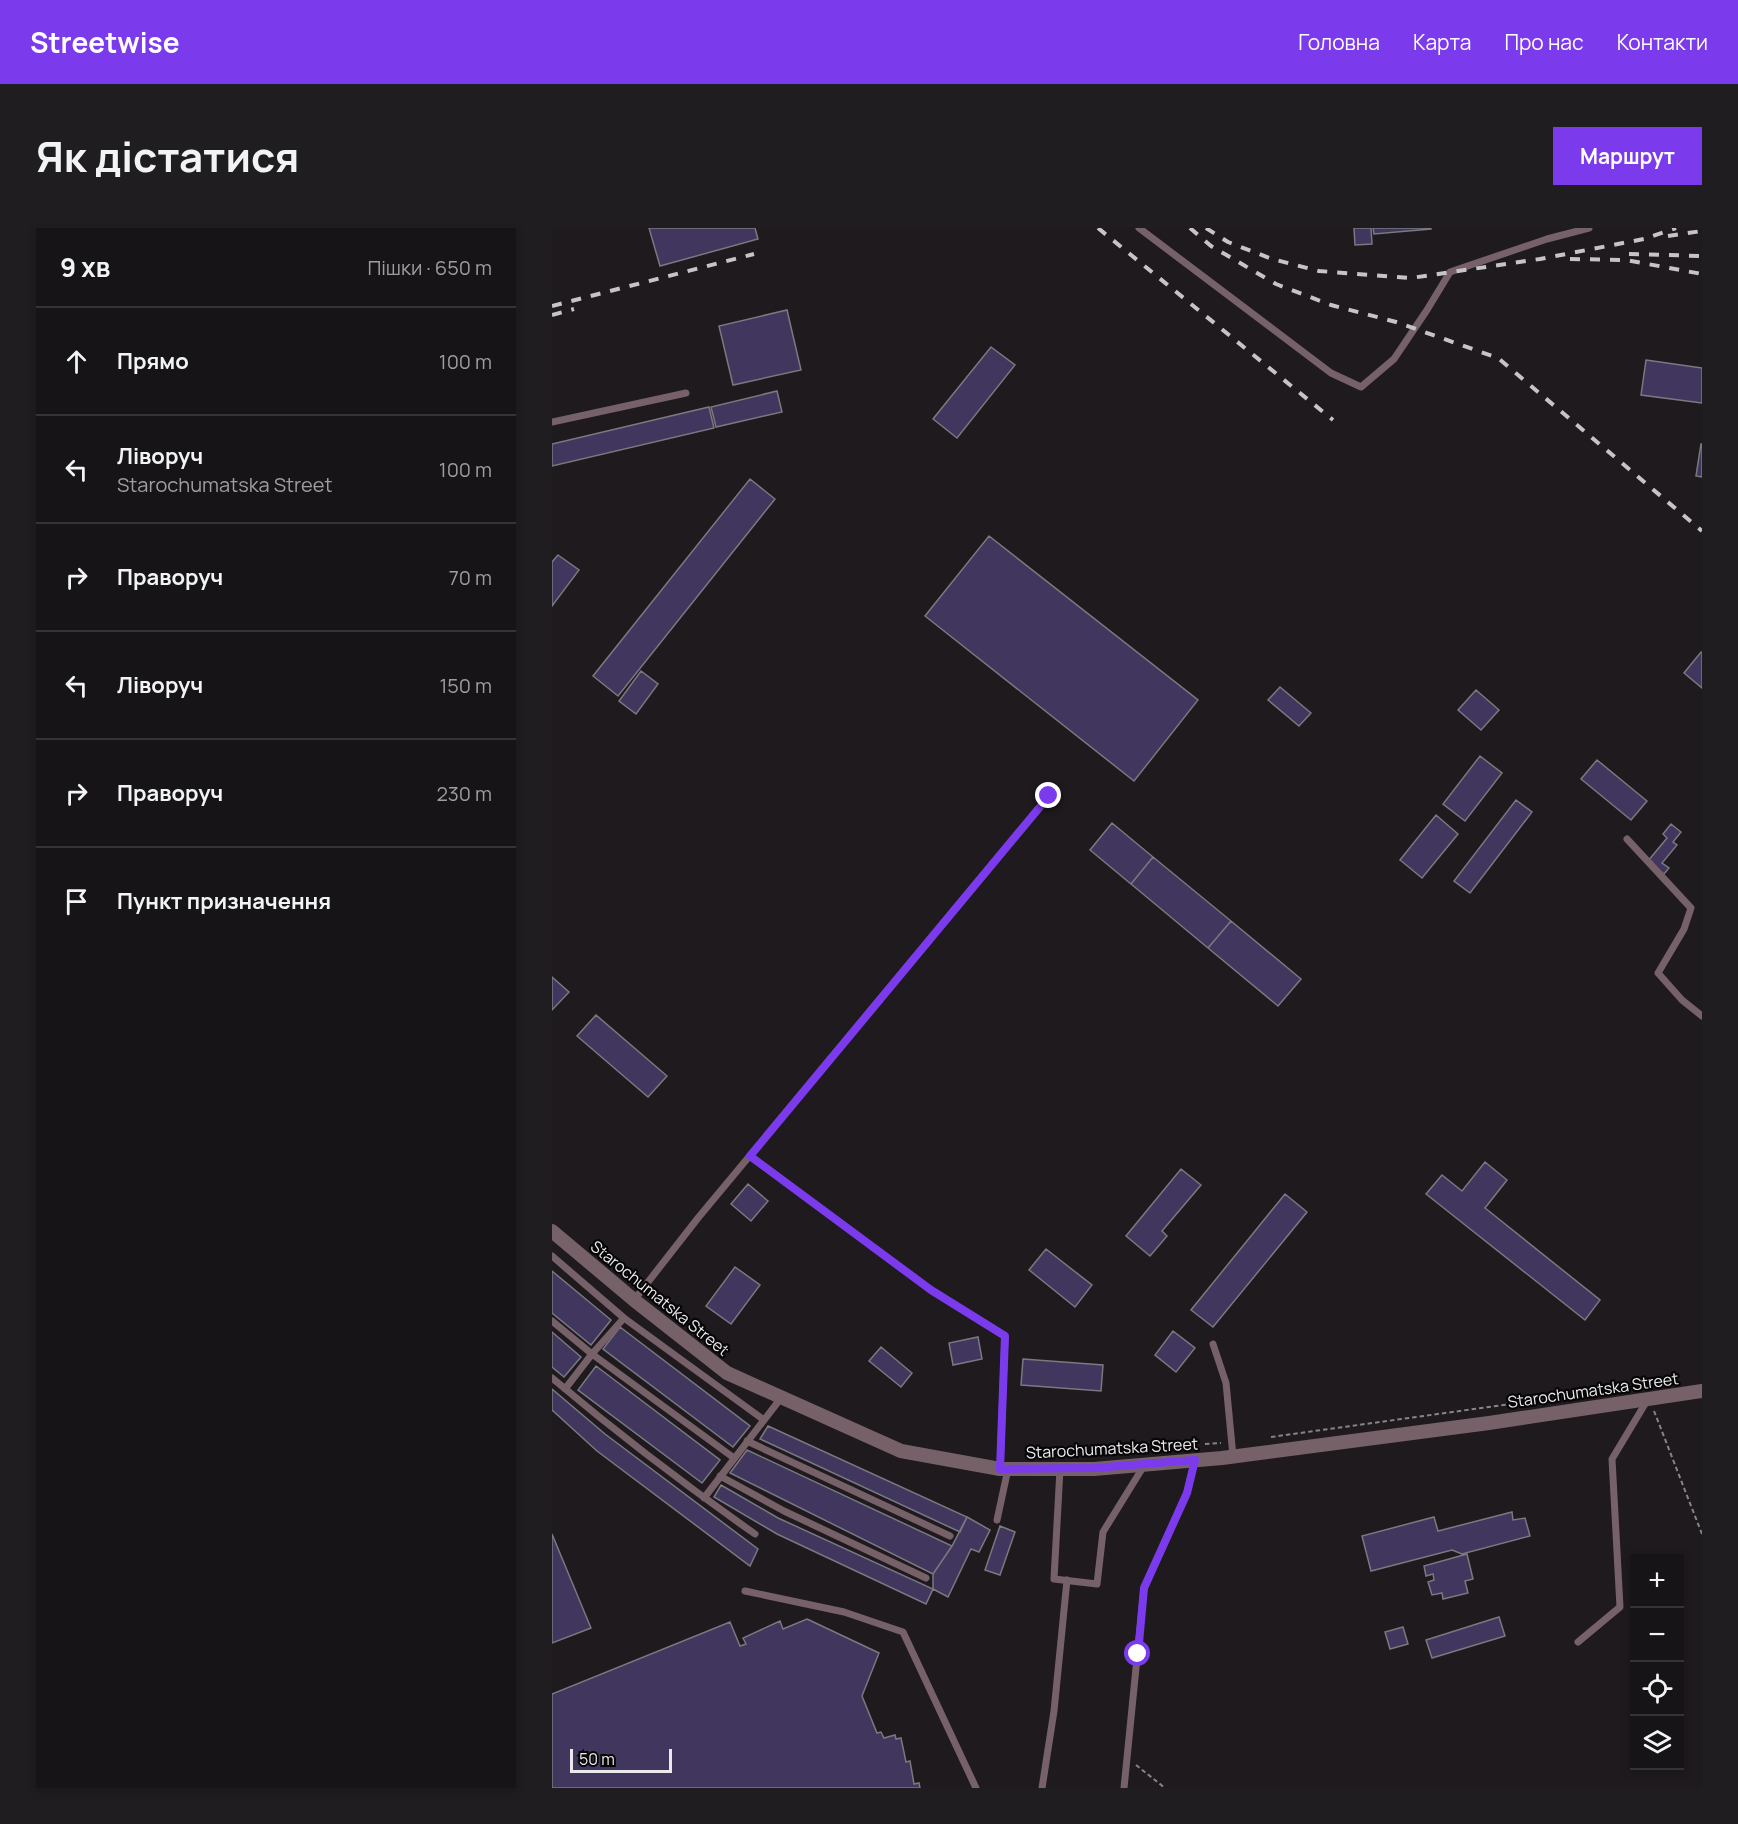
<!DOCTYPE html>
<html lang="uk">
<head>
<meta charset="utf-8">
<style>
	body { margin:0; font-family:Manrope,sans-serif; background:#1f1d1f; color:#f1f3f6 }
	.controls { position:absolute; right:18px; bottom:18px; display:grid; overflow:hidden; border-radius:0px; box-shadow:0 3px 9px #0003 }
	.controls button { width:54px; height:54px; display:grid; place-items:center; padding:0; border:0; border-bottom:2px solid #353335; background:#161416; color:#f1f3f6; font:30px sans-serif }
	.scale { position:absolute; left:18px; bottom:15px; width:102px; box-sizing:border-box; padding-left:6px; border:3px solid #ece9ec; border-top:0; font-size:16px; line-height:21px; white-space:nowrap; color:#ece9ec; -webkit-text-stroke:4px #070607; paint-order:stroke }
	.stop { position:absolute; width:18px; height:18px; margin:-14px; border:4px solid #7c3aed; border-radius:50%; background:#fff }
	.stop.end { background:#7c3aed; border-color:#fff; box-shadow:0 2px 6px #0008 }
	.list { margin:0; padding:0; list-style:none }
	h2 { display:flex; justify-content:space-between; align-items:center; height:78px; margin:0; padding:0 24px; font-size:26px }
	h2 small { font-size:20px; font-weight:400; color:#9e9ea1 }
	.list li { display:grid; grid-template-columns:39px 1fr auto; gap:18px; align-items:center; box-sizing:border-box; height:108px; padding:0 24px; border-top:2px solid #353335 }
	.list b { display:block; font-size:22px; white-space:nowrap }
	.list p { margin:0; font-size:20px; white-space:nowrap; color:#9e9ea1 }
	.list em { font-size:20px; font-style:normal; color:#9e9ea1 }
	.icon { flex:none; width:33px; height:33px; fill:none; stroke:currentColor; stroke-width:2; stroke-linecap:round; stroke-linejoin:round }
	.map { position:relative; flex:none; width:1150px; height:1560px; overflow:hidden; border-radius:0px }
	header { display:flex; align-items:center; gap:36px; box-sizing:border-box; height:84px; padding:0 30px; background:#7c3aed; color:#fff }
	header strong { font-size:28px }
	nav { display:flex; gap:33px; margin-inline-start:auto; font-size:21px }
	.intro { display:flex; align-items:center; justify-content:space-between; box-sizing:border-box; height:144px; padding:0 36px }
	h1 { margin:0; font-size:42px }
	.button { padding:15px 27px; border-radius:0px; background:#7c3aed; color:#fff; font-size:21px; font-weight:700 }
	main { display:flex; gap:36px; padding:0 36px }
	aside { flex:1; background:#161416; border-radius:0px; box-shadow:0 3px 9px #0003 }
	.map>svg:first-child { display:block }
</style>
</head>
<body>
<header>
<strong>Streetwise</strong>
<nav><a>Головна</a><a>Карта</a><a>Про нас</a><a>Контакти</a></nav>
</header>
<div class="intro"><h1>Як дістатися</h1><a class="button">Маршрут</a></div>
<main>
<aside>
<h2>9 хв<small>Пішки · 650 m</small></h2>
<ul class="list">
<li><svg class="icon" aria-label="ahead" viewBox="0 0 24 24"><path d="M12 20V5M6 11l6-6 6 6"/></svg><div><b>Прямо</b></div><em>100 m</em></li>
<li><svg class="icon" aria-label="left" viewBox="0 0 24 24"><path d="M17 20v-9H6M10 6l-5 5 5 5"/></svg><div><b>Ліворуч</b><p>Starochumatska Street</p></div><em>100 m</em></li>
<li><svg class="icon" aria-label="right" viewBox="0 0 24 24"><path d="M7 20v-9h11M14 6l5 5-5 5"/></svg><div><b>Праворуч</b></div><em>70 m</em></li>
<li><svg class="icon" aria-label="left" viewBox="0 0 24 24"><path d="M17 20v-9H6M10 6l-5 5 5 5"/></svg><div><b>Ліворуч</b></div><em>150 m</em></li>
<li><svg class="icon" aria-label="right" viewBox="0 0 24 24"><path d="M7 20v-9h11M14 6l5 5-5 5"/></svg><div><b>Праворуч</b></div><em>230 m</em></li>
<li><svg class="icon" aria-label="arrive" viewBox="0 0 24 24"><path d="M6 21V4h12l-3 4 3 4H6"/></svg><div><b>Пункт призначення</b></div></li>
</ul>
</aside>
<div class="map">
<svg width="1150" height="1560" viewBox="0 0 1150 1560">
	<rect width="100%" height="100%" fill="#1e1a1e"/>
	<path fill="#41365e" stroke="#7a797f" stroke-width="1.5" d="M97 0H203L206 11 108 38Z
		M802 0H819L820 16 803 17Z
		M821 0H879V1L822 6Z
		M235 82 249 142 181 157 167 98Z
		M439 119 463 137 405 210 381 191Z
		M1094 132 1150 140V175L1089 167Z
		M225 163 230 184 164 199 159 179Z
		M157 179 162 200 0 238V216Z
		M1149 216H1150V249L1144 248Z
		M198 251 223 271 66 468 41 448Z
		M437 308 646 472 582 553 373 388Z
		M6 327 27 342 0 378V334Z
		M1149 424 1150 425V460L1132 445Z
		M89 443 106 456 84 486 67 473Z
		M728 459 759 485 747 498 716 472Z
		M924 462 947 482 929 502 906 482Z
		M928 528 950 545 913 593 891 576Z
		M1045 532 1095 573 1079 592 1029 551Z
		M964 572 980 584 918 665 902 653Z
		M884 587 906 606 870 650 848 632Z
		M560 595 601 629 579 656 538 622Z
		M1119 596 1129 604 1121 614 1125 617 1110 635 1117 640 1112 646 1096 633 1115 610 1111 606Z
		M601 629 679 693 656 720 579 656Z
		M679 693 749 751 726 778 656 720Z
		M0 749 17 764 0 782Z
		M44 787 115 848 96 869 25 808Z
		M933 934 955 952 933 980 1048 1072 1033 1092 874 966 890 947 910 963Z
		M629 941 649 957 610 1003 615 1008 598 1028 574 1008Z
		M196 956 216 973 199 993 179 976Z
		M733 966 755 984 661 1099 639 1082Z
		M494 1021 540 1057 523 1079 477 1042Z
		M183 1039 208 1057 179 1096 154 1078Z
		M0 1043 59 1092 39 1117 0 1085Z
		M68 1099 198 1198 181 1219 51 1121Z
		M621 1103 643 1120 624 1144 603 1127Z
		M0 1104 29 1129 12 1149 0 1139Z
		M426 1109 430 1131 401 1137 397 1115Z
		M329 1119 360 1145 349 1159 317 1133Z
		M471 1131 551 1137 549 1163 469 1157Z
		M44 1138 168 1232 150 1255 26 1162Z
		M0 1161 53 1206 206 1321 198 1338 45 1223 0 1182Z
		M216 1198 415 1289 408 1304 208 1211Z
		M195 1222 400 1318 381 1346 178 1245Z
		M169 1257 226 1290 381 1361 374 1376 225 1306 162 1269Z
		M960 1284 961 1292 973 1290 978 1308 910 1326 900 1322 819 1343 810 1308 882 1289 886 1303Z
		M415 1289 438 1302 427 1324 419 1321 396 1369 381 1361V1346L400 1318Z
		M448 1298 463 1304 448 1347 433 1342Z
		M0 1306 39 1400 0 1415Z
		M915 1326 921 1351 913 1353 916 1365 891 1371 890 1365 880 1367 876 1354 882 1352 881 1346 874 1348 872 1338Z
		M947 1389 953 1408 880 1430 874 1412Z
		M255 1391 327 1425 310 1468 325 1505 329 1504 332 1510 343 1507 344 1511 349 1510 354 1534 358 1533 362 1556 367 1555 368 1560H0V1466L178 1394 188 1418 194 1416 191 1410 228 1393 231 1401Z
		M851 1399 856 1416 838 1421 833 1404Z"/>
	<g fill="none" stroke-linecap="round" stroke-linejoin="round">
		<path stroke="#878487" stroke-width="2" stroke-dasharray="4.5 3" stroke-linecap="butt" d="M1102 1183 1150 1306
			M719 1209 1002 1170
			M653 1216 669 1215
			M584 1537 613 1560"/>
		<path stroke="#766169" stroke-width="7" d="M587 0 779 145 809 159 842 131 875 82 898 44 995 11 1037 0
			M0 194 134 165
			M1075 611 1139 680 1132 701 1106 745 1130 772 1150 788
			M198 928 379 1062 453 1108 448 1241
			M0 1028 72 1090 212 1192
			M82 1072 146 990 497 568
			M0 1093 40 1126 182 1230
			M661 1116 674 1155 681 1228
			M0 1150C65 1205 133 1257 203 1306
			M13 1161 40 1126 72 1090
			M195 1213 398 1308
			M508 1241 502 1351 545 1356 551 1304 593 1236
			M168 1248 232 1283 374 1350
			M152 1270 229 1170
			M445 1292 456 1241
			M193 1363 292 1384 351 1404 424 1560
			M1026 1414 1068 1379 1060 1231 1096 1171
			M490 1560 502 1483 515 1352
			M572 1560 592 1360 635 1265 643 1232"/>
		<path stroke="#766169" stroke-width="14" d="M0 1003 82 1072 175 1145 349 1223 448 1241H542L670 1230 937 1195 1150 1163"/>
		<path stroke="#c7c4c7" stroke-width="4" stroke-dasharray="10 10" stroke-linecap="butt" d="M546 0 781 192
			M638 0 659 18 724 56 779 77 844 94 946 130 1150 303
			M654 0 676 14 720 31 767 43 859 50 988 31 1092 11 1124 0
			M1116 8 1150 3
			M1077 26 1150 28
			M1018 31 1074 32 1150 46
			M0 78 202 26
			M0 87 22 81"/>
	</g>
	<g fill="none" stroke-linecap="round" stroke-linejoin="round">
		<path stroke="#7c3aed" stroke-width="8" d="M497 568 198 928 379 1062 453 1108 448 1241 542 1240 643 1232 635 1265 592 1360 586 1426"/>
	</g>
	<g text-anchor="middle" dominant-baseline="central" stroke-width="4.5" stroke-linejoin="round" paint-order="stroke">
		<g font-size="16" fill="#ece9ec" stroke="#070607">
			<text transform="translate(108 1070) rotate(39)">Starochumatska Street</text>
			<text transform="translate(1041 1162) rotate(-8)">Starochumatska Street</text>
			<text transform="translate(560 1220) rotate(-3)">Starochumatska Street</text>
		</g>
	</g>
</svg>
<div class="controls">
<button>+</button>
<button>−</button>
<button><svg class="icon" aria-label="locate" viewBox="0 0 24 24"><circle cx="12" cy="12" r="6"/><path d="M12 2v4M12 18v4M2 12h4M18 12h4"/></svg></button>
<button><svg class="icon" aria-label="layers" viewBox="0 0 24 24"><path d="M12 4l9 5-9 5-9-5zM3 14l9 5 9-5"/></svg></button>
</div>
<div class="scale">50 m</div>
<div class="stop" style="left:586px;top:1426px"></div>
<div class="stop end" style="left:497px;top:568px"></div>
</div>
</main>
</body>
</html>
